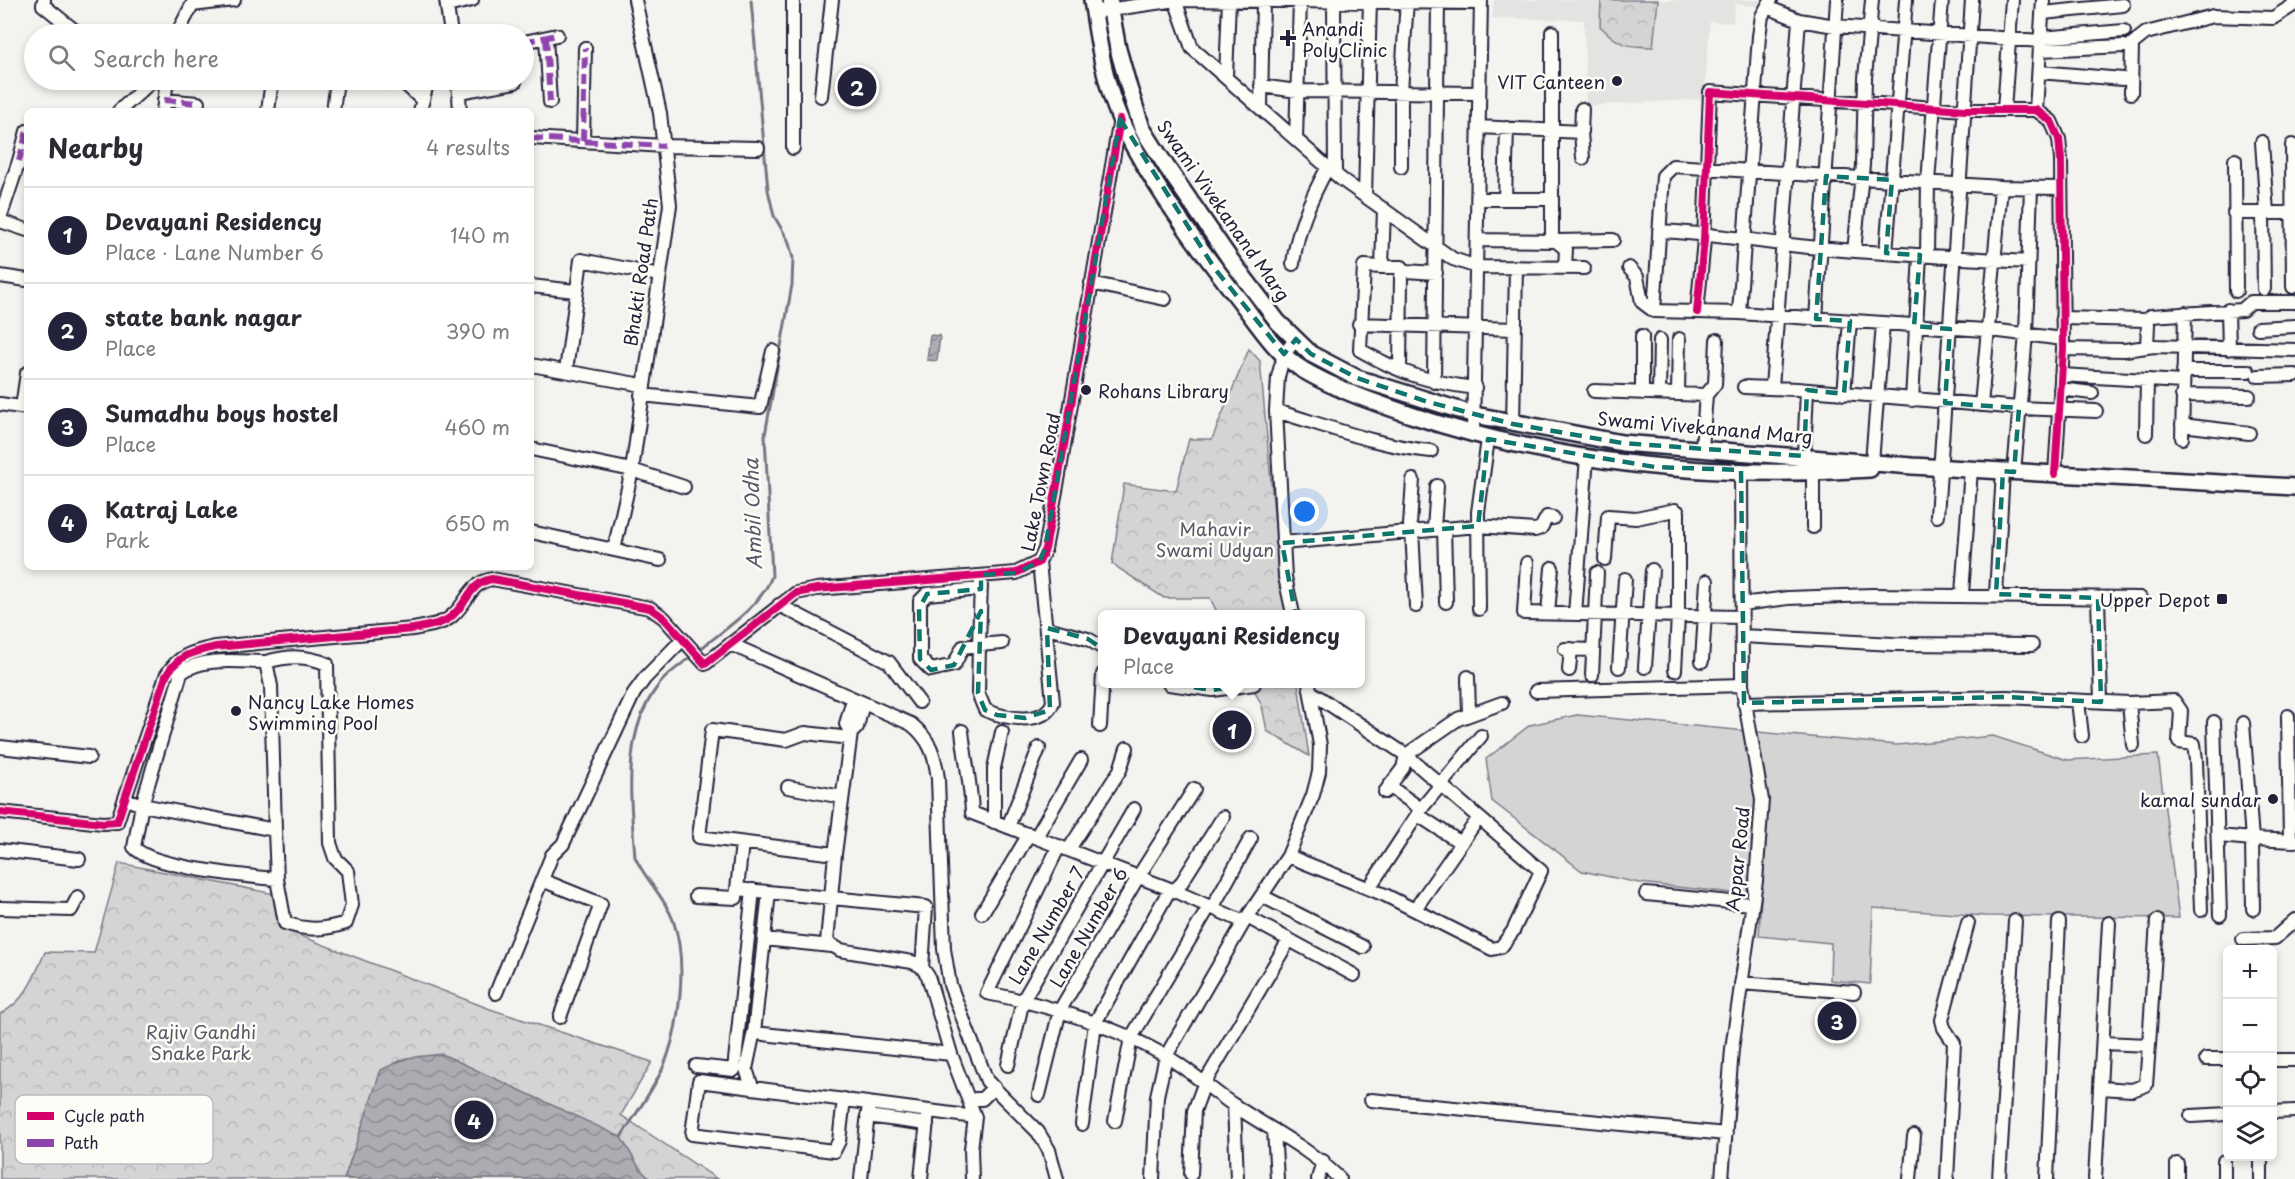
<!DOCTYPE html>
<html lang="en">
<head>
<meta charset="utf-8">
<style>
	body { margin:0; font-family:"Playpen Sans",sans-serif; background:#f2f2f3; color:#2b2b33 }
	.controls { position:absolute; right:18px; bottom:18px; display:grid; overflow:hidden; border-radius:9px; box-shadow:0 3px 9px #0003 }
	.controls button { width:54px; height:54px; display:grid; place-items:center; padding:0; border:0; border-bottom:2px solid #e1e1e2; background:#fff; color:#2b2b33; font:30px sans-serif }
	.you { position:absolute; left:1305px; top:512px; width:21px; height:21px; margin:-15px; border:4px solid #fff; border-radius:50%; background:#1a73e8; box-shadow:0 0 0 9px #1a73e833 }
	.badge { display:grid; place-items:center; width:39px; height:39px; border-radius:50%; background:#22223b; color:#fff; font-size:20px; font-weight:700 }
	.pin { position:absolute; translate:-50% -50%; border:3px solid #fff; box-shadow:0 2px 6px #0006 }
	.popup { position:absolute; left:1098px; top:610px; width:267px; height:78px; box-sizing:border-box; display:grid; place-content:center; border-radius:9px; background:#fff; filter:drop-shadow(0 2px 4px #0005); font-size:20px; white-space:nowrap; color:#7c7c81 }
	.popup b { font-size:22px; color:#2b2b33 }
	.popup::after { content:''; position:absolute; left:50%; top:100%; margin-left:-12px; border:12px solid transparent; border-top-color:#fff }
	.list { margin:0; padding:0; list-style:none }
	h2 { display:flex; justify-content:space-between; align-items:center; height:78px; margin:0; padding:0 24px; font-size:26px }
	h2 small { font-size:20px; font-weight:400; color:#7c7c81 }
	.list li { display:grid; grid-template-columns:39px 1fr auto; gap:18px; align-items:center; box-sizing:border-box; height:96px; padding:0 24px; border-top:2px solid #e1e1e2 }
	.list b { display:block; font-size:22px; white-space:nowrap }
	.list p { margin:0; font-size:20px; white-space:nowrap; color:#7c7c81 }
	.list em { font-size:20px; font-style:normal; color:#7c7c81 }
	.icon { flex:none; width:33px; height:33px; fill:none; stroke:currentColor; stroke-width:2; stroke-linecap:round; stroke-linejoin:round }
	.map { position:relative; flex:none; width:2295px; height:1179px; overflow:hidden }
	.search { position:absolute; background:#fff; box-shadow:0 3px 9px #0003; left:24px; top:24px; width:510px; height:66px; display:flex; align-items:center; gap:15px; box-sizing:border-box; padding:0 21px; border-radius:33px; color:#7c7c81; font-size:22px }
	.panel { position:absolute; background:#fff; box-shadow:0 3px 9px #0003; left:24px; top:108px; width:510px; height:462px; border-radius:9px }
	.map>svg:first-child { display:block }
</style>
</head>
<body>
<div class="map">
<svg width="2295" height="1179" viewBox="0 0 2295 1179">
	<defs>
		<pattern id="park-crowns" width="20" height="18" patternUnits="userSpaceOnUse" patternTransform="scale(1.5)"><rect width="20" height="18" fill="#d5d4d5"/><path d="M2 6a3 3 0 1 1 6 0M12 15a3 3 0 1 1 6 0" fill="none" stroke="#b7b6b8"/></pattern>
		<pattern id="water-waves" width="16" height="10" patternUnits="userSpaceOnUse" patternTransform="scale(1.5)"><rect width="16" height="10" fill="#acacb2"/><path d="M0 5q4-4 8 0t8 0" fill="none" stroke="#8c8c92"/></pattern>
	</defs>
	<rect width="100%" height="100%" fill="#f4f3ef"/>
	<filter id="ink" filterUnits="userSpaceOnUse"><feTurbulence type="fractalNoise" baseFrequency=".0167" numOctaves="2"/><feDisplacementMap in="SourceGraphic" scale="12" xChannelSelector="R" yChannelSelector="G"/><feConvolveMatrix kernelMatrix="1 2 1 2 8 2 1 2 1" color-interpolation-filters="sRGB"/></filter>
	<g filter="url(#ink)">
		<path fill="#e4e3e2" d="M1494 0H1762L1757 6 1735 4 1733 23 1710 22 1704 99 1586 106 1584 20 1492 18Z"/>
		<path fill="#d5d4d5" stroke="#7c7b88" stroke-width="1.5" d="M1577 715 1897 745 1993 736 2067 760 2158 755 2179 918 1986 916 1873 908 1870 984 1830 980 1831 943 1759 936 1761 896 1639 883 1582 871 1492 801 1486 759 1530 725Z"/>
		<path fill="url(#park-crowns)" stroke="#7c7b88" stroke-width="1.5" d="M1601 0H1658L1653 47C1627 47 1618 45 1600 26Z
			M1249 349 1260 361 1278 557 1287 614H1218L1210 598H1164L1112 564 1124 484 1176 491 1189 439H1212Z
			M1251 684H1298L1309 756 1267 731 1262 706Z
			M119 863 280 895V928L490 1009 652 1062 621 1115 717 1179H0V1014C26 1001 34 977 45 952L94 953Z"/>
		<path fill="url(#water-waves)" stroke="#757582" stroke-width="1.5" d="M930 335 940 336 937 361 927 360Z
			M442 1054 621 1137 640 1169 650 1179H344L381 1070 406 1058Z"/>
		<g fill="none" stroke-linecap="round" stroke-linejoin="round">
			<path stroke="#757582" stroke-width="3" d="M698 651C723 630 760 608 772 576L765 435 792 285 793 258 788 240 774 216 768 190 751 0
				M621 1137C635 1115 651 1093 662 1070 680 1030 688 961 673 920 664 895 645 880 635 857 631 801 621 734 658 686 666 674 681 665 693 655"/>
			<g stroke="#22223b" stroke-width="16">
				<path id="minor" d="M44 0 43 5 79 34
					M446 0 451 34
					M793 0V148
					M1175 0 1192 48 1341 179 1453 259 1477 267 1584 268
					M1334 0 1335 174
					M1771 0 1762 16 1759 36 1739 313 1999 331 2063 339
					M192 5 234 0
					M447 6 472 0
					M1767 7 1799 20 1835 26 2041 41
					M1094 12 1176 0 1480 3
					M2043 13 2123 5
					M1552 32V241
					M177 34 192 5
					M546 38 550 102
					M2041 38 2124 31
					M524 42 557 35
					M2040 50 2124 46
					M2039 72 2123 79
					M1226 77 1229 0
					M251 80 272 82
					M458 80 460 111
					M390 83H404L422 100
					M1261 86 1297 91 1479 93
					M459 92 515 82
					M2131 93 2132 44 2146 33 2213 16 2273 18 2292 6 2295 0
					M821 96 832 0
					M164 100 198 103
					M1261 108 1263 0
					M2004 110 2012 0
					M2036 110 2043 0
					M119 111 153 80
					M163 111 167 80
					M268 111 272 80
					M333 111 336 88
					M420 111 428 80
					M1479 127 1581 132 1583 158
					M1581 132 1582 109
					M531 138 664 146 758 148
					M1296 139 1300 0
					M583 141 585 48
					M2262 142 2267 213
					M2292 145 2293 287
					M2235 160 2236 291
					M19 161 27 131
					M1401 167V92L1407 0
					M1365 196 1370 0
					M1478 199H1552
					M1505 199 1507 128
					M1384 209 1382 267 1364 266 1360 350C1402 374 1428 382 1475 388
					M2234 213H2295
					M2263 213 2264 289
					M0 218 19 161 27 163
					M0 221 27 230
					M1659 231C1710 233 1758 242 1809 247 1882 254 1955 257 2028 262
					M1477 240 1556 241 1566 249 1565 268
					M1556 241 1613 240
					M1854 251 1863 165 1865 78 1872 0
					M1886 253 1906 0
					M1927 255 1928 182 1942 0
					M1293 264C1297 230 1311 197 1328 167
					M1382 267H1402
					M1629 268 1637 277 1642 302 1654 311 1739 313
					M0 276 27 280
					M1091 283 1165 299
					M531 286 575 291
					M2228 310 2229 349
					M1654 311 1663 176 1673 166 2001 187 2060 188
					M1697 312 1704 240 1710 92 1965 110H2036L2051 121 2059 139 2061 160 2063 349 2055 474
					M2062 318 2146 320 2151 316 2242 310 2251 302H2295
					M1816 319 1837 0
					M2146 320 2148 324 2147 347
					M1359 324 1515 329
					M2258 328 2295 326
					M1642 336V393
					M2063 349 2125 350 2154 346 2295 350
					M531 365 642 385
					M1400 370 1401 276 1406 271 1436 273
					M566 371 581 260 659 275
					M2183 371H2248
					M2061 375 2182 382
					M2258 376 2295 375
					M1434 382 1438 0
					M1744 387 1797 389 2019 408 2096 411
					M1772 388 1799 20
					M2060 389 2092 393
					M1594 391 1706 395 1702 448
					M1659 393 1660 340
					M1678 394 1679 339
					M1844 394 1850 321
					M641 395 760 407 773 351
					M1706 395 1715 384 1717 340
					M2182 395 2249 396
					M1912 400 1920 255
					M0 404 27 408
					M1981 405 2001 187
					M22 407 27 373
					M1276 411C1327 426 1378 446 1431 451
					M1513 424 1516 267
					M2182 425 2249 433
					M2146 434 2147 380
					M1473 435 1481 0
					M2182 438 2185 313
					M531 449 632 470 684 487
					M1804 456 1807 390
					M1872 462 1883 324
					M2014 472 2026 334 2031 187
					M1813 473V527
					M1413 480 1410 525 1412 530 1416 606
					M1937 516 1972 0
					M1444 528 1446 602
					M1434 529 1437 486
					M531 532 660 560
					M1282 543 1478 526 1535 530 1541 528 1547 517 1553 518
					M614 550 632 470 670 205 660 113 635 0
					M1605 559 1608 516 1636 518 1675 510 1678 512V616L1675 670
					M1527 563 1524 613 1742 617
					M981 582 979 645 1002 643
					M981 589 927 594 920 601V659L931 670 954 665 963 647 979 645 978 693 985 710C1004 718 1044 727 1053 702L1039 562
					M1962 594 1971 469
					M1996 594 2003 471
					M2098 598 2101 702
					M1742 604 1788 598 1872 595 2140 598
					M779 605 889 662 919 702
					M1479 609 1478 512 1488 439
					M1548 613 1552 568
					M1293 614 1285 577 1276 411 1278 377 1284 354 1296 339
					M1575 614 1587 457
					M1047 628 1088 639 1103 648
					M1742 636 1894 644 2032 645
					M730 644 911 724C930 739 935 755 938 779L944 949 950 985 987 1081 1038 1132 1049 1150 1057 1179
					M1565 649 1593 650
					M1702 661 1707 581
					M266 662C240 662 202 656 181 673L142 805 134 847C149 867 250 877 277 879
					M1619 667 1625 579
					M1645 667 1652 570
					M1569 670 1571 649
					M1592 675 1597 573
					M1468 677 1469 715
					M1169 684 1213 690 1254 684
					M1536 691 1742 685
					M1311 692 1406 755 1458 719 1502 703
					M2078 701 2082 736
					M863 703 857 727 851 733 835 854 827 942 840 950 912 962 921 966 928 976 951 1054 975 1117 971 1149 972 1179
					M1744 703 2006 697 2129 703 2174 701 2181 711 2179 742 2194 744 2196 760 2201 910
					M2129 703 2133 745
					M2288 716 2290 841
					M2214 722 2220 915
					M2243 723 2252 839 2295 841
					M1100 726 1103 674
					M962 731C965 759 971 785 972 813L1170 889 1244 922
					M851 733 846 724 853 699
					M0 747 89 757
					M1389 786 1421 809 1481 736
					M788 787 842 797
					M126 799 142 805 275 830 271 686 266 662C288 656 306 655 327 664L330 843 335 858 348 871 352 905 346 923C323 930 308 931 285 923L277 879 275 830
					M0 812 103 823 117 822 166 676C178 655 192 652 215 647L413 629C426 626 444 625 454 614 469 600 470 583 492 579L650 608 664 618 705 664 796 593 817 589 1016 573 1039 562 1045 549 1059 475 1120 119
					M1418 815 1461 843 1478 819
					M994 822V768L1002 732
					M1008 827 1039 748
					M2219 836 2252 839 2253 909
					M1036 837 1081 760
					M742 843 737 889 926 907 922 968
					M1059 846 987 993C1048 1005 1109 1024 1164 1055 1189 1069 1211 1090 1235 1106 1271 1130 1309 1148 1340 1179
					M1069 849 1120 770 1127 748
					M0 850 79 859
					M835 854 699 837 712 730 786 740 805 733 850 738
					M1288 856 1385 895 1492 949 1501 947 1513 931 1541 871 1406 755 1403 768 1385 792
					M542 880 601 904 560 1017
					M1369 888 1421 809
					M1173 891 1180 885 1223 817
					M769 892 754 1033 951 1054
					M1646 894 1752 904
					M696 896 736 898 737 889
					M1262 896 1363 947
					M0 908 71 910 78 897
					M1212 908 1251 838
					M1415 909 1461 843
					M982 913 1029 834
					M1247 917 1354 975
					M764 939 831 946
					M2243 939 2275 938 2295 920
					M1741 983 1854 992
					M496 993 552 855 563 844 634 693 645 678 682 640
					M2103 1043 2149 1045 2157 921
					M2206 1059H2228
					M2272 1060H2295
					M1008 1065 1023 1000 1134 809
					M696 1066 734 1070 753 890
					M752 1087 746 1069 754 1031
					M2101 1088 2132 1090 2146 1085 2149 1045
					M1039 1095 1060 1010 1138 877 1194 789
					M844 1099 839 1141 834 1151 692 1134 699 1081 975 1117
					M1371 1100 1726 1134
					M971 1103 975 1099H982L994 1087
					M1234 1105 1237 1179
					M2272 1112 2295 1111
					M867 1116 927 1124
					M2191 1116 2228 1114
					M1115 1121 1131 1038 1209 907
					M1082 1124 1095 1023 1170 889
					M1274 1130 1277 1179
					M1191 1174 1194 1111 1204 1084 1289 940
					M861 1179 869 1103
					M921 1179 928 1111
					M1153 1179 1157 1096 1166 1056 1244 922 1288 856 1313 795 1319 772 1320 745 1309 684
					M1318 1179 1323 1161
					M1722 1179 1732 1049 1756 881 1762 800 1742 685 1741 470
					M1910 1179 1914 1136
					M1947 1179 1954 1043 1944 1028 1942 1020 1968 923
					M1999 1179 2015 921
					M2047 1179 2059 922
					M2095 1179 2109 923
					M2177 1179V1164
					M2224 1179V1161
					M2261 1179V1156"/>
			</g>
			<g stroke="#22223b" stroke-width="20">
				<path id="major" d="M1092 0C1098 39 1104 82 1120 119 1146 178 1201 251 1241 302 1259 326 1277 354 1303 370 1337 390 1374 402 1411 415 1558 464 1716 480 1870 469
					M1109 0 1118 49 1129 88 1142 128 1166 166 1230 259 1278 322 1311 354 1357 378 1475 415 1622 443 1912 466 2295 487"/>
			</g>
			<use href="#minor" stroke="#fdfcf7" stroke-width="12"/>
			<use href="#major" stroke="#fdfcf7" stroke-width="15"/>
			<path stroke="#8e44ad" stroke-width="6" stroke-dasharray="12 6" stroke-linecap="butt" d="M546 38 550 102
				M524 42 557 35
				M164 100 198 103
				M531 138 664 146
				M583 141 585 48
				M19 161 27 131"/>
			<g stroke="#fdfcf7" stroke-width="11">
				<path id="cycleway" d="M1697 312 1704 240 1710 92 1965 110H2036L2051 121 2059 139 2061 160 2063 349 2055 474
					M0 812 103 823 117 822 166 676C178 655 192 652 215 647L413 629C426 626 444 625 454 614 469 600 470 583 492 579L650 608 664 618 705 664 796 593 817 589 1016 573 1039 562 1045 549 1059 475 1120 119"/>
			</g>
			<use href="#cycleway" stroke="#d6006c" stroke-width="8"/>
		</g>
	</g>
	<path fill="none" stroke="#0f766e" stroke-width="4.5" stroke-dasharray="12 8" stroke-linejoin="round" d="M1120 119 1215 269 1284 354 1296 339 1311 354 1357 378 1428 402 1513 424 1622 443 1804 456 1807 390 1844 394 1850 321 1816 319 1826 176 1892 180 1886 253 1920 255 1914 326 1950 329 1945 403 2019 408 2014 472 2003 471 1996 594 2098 598 2101 702 2006 697 1744 703 1741 470 1655 467 1488 439 1478 526 1282 543 1305 665 1262 682 1213 690 1172 684 1142 675 1088 639 1047 628 1050 710 1025 718 997 715 985 710 978 693 981 611 954 665 931 670 920 659 919 609 927 594 981 589V575L1016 573 1039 562 1045 549Z"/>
	<g fill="#22223b" stroke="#fdfcf7" stroke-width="2">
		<path d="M1285 29h6v6h6v6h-6v6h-6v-6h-6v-6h6z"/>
		<circle cx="1617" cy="81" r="6"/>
		<circle cx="1086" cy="390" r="6"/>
		<rect x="2216" y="593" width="12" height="12" rx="3"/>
		<circle cx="236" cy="711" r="6"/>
		<circle cx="2273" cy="799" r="6"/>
	</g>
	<g text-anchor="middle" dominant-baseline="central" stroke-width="5" stroke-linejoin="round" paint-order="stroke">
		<g font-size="18" fill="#22223b" stroke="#fdfcf7" text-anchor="start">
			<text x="1302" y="28">Anandi<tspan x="1302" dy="21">PolyClinic</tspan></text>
			<text x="1605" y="81" text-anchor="end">VIT Canteen</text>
			<text x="1098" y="390">Rohans Library</text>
			<text x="2210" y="599" text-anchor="end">Upper Depot</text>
			<text x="248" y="701">Nancy Lake Homes<tspan x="248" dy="21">Swimming Pool</tspan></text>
			<text x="2261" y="799" text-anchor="end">kamal sundar</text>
		</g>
		<g font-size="18" fill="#22223b" stroke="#fdfcf7">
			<text transform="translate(1224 210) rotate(55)">Swami Vivekanand Marg</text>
			<text transform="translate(640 272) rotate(-82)">Bhakti Road Path</text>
			<text transform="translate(1705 427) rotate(5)">Swami Vivekanand Marg</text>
			<text transform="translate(1040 482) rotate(-79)">Lake Town Road</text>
			<text transform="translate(1737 859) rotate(-84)">Appar Road</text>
			<text transform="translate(1046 925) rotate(-60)">Lane Number 7</text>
			<text transform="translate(1088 927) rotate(-60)">Lane Number 6</text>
		</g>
		<g font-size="18" fill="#585769" stroke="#fdfcf7">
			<text x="1215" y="528">Mahavir<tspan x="1215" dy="21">Swami Udyan</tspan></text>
			<text x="201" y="1031">Rajiv Gandhi<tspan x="201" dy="21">Snake Park</tspan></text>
		</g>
		<g font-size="20" font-style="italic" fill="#59596b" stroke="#fdfcf7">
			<text transform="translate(752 514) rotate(-92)">Ambil Odha</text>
		</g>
	</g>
	<rect x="15" y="1095" width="198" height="69" rx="9" fill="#fdfcf7" stroke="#bbbbbf" stroke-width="1.5"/>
	<rect x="27" y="1112" width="27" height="8" fill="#d6006c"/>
	<rect x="27" y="1139" width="27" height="8" fill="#8e44ad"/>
	<g font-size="16" fill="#22223b">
		<text x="64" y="1122">Cycle path</text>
		<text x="64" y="1149">Path</text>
	</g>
</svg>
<div class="controls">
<button>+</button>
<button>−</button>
<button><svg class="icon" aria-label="locate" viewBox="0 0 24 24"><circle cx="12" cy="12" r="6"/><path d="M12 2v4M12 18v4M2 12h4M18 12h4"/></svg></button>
<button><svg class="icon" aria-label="layers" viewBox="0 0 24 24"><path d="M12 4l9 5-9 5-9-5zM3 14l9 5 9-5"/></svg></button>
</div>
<div class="you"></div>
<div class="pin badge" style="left:1232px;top:730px">1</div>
<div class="popup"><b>Devayani Residency</b>Place</div>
<div class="pin badge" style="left:857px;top:87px">2</div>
<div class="pin badge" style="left:1837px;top:1021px">3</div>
<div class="pin badge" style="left:474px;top:1120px">4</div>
<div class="search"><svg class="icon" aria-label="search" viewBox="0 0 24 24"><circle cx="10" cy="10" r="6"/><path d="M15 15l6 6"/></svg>Search here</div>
<section class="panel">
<h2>Nearby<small>4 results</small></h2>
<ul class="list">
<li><span class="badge">1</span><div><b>Devayani Residency</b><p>Place · Lane Number 6</p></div><em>140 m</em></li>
<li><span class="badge">2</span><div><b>state bank nagar</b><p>Place</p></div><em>390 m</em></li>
<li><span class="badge">3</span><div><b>Sumadhu boys hostel</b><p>Place</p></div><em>460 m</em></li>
<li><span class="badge">4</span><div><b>Katraj Lake</b><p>Park</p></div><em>650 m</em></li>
</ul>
</section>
</div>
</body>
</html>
